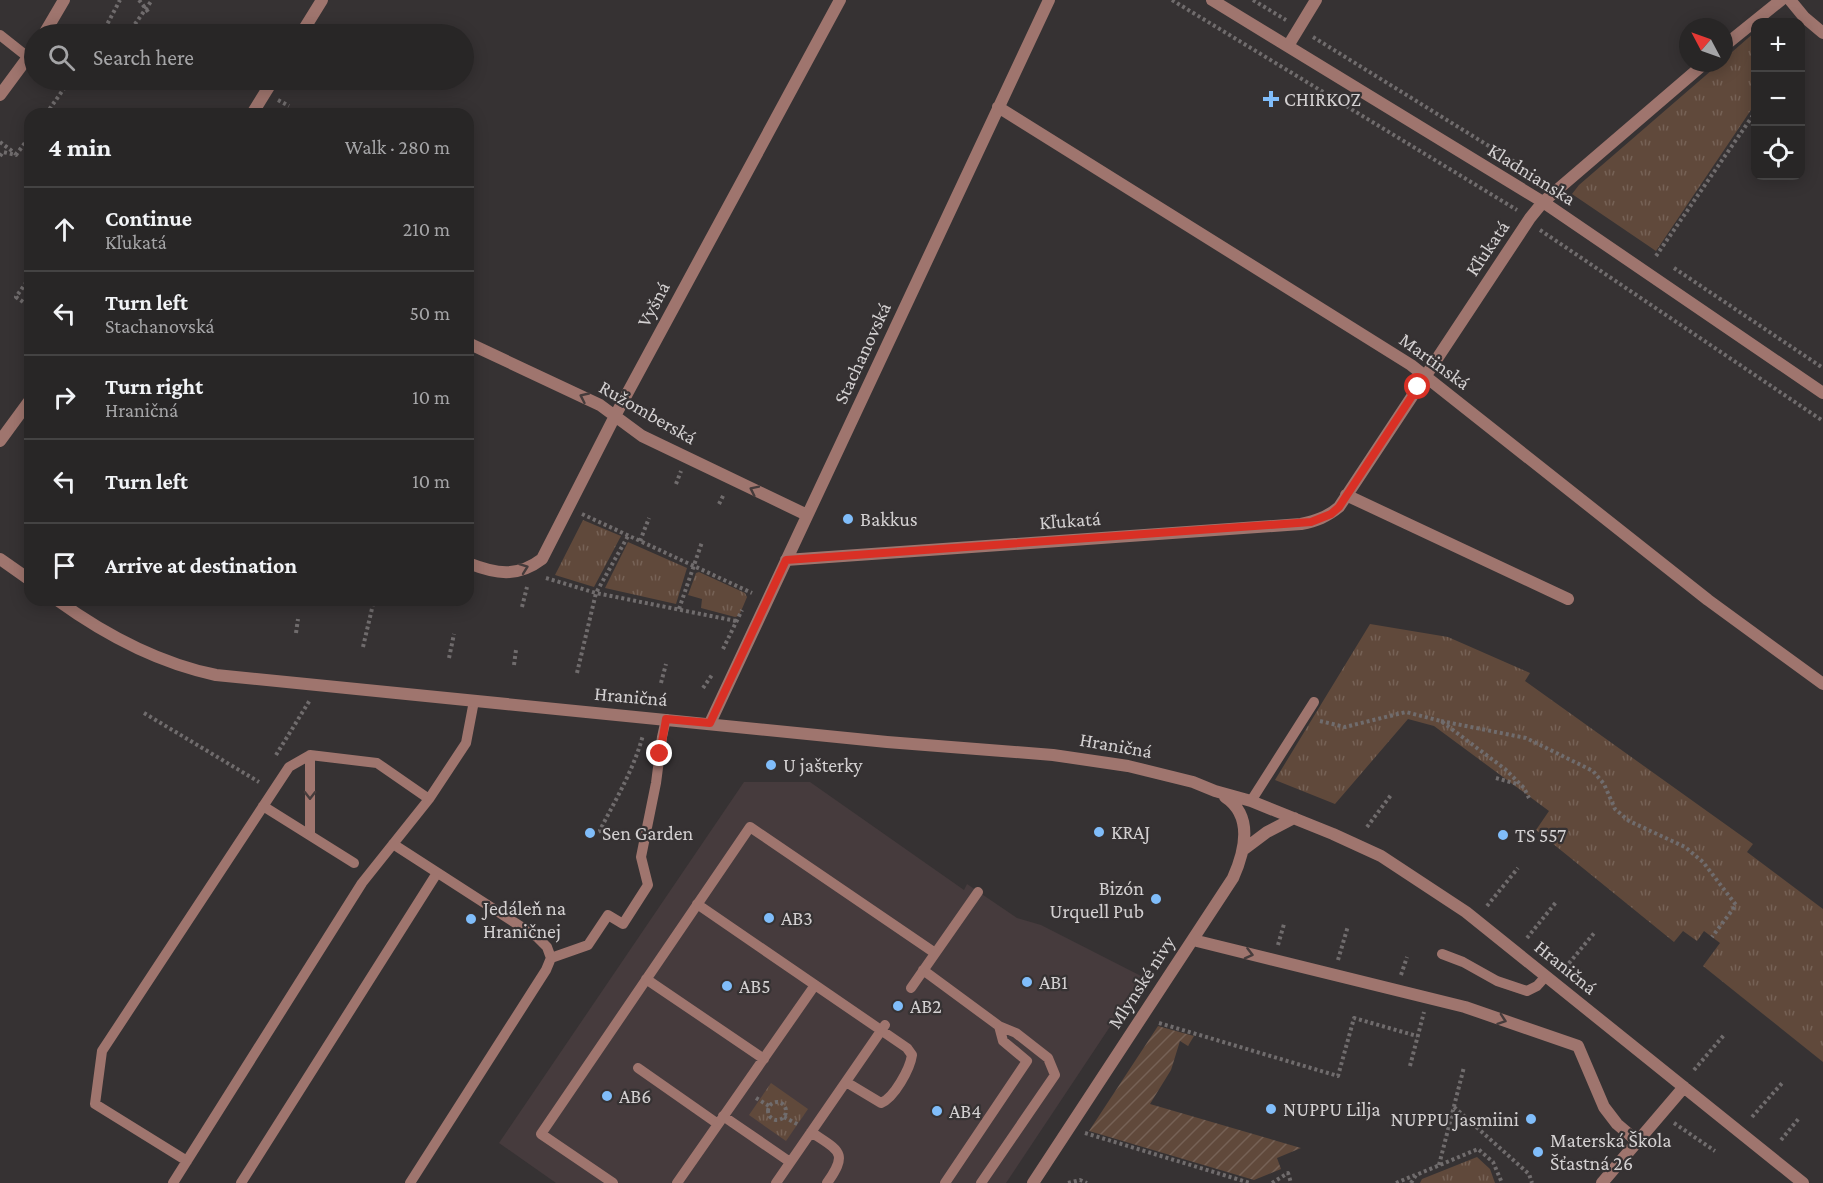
<!DOCTYPE html>
<html lang="en">
<head>
<meta charset="utf-8">
<style>
	body { margin:0; font-family:"Crimson Pro",serif; background:#343232; color:#f1f3f6 }
	.controls { position:absolute; right:18px; top:18px; display:grid; overflow:hidden; border-radius:12px; box-shadow:0 3px 15px #0003 }
	.controls button { width:54px; height:54px; display:grid; place-items:center; padding:0; border:0; border-bottom:2px solid #444343; background:#282626; color:#f1f3f6; font:30px sans-serif }
	.compass { position:absolute; left:1679px; top:18px; width:54px; height:54px; border-radius:50%; background:#282626; box-shadow:0 3px 15px #0003; rotate:311deg }
	.stop { position:absolute; width:18px; height:18px; margin:-14px; border:4px solid #d93025; border-radius:50%; background:#fff }
	.stop.end { background:#d93025; border-color:#fff; box-shadow:0 2px 6px #0008 }
	.list { margin:0; padding:0; list-style:none }
	h2 { display:flex; justify-content:space-between; align-items:center; height:78px; margin:0; padding:0 24px; font-size:26px }
	h2 small { font-size:20px; font-weight:400; color:#a5a5a7 }
	.list li { display:grid; grid-template-columns:39px 1fr auto; gap:18px; align-items:center; box-sizing:border-box; height:84px; padding:0 24px; border-top:2px solid #444343 }
	.list b { display:block; font-size:22px; white-space:nowrap }
	.list p { margin:0; font-size:20px; white-space:nowrap; color:#a5a5a7 }
	.list em { font-size:20px; font-style:normal; color:#a5a5a7 }
	.icon { flex:none; width:33px; height:33px; fill:none; stroke:currentColor; stroke-width:2; stroke-linecap:round; stroke-linejoin:round }
	.map { position:relative; flex:none; width:1823px; height:1183px; overflow:hidden }
	.search { position:absolute; background:#282626; box-shadow:0 3px 15px #0003; left:24px; top:24px; width:450px; height:66px; display:flex; align-items:center; gap:15px; box-sizing:border-box; padding:0 21px; border-radius:33px; color:#a5a5a7; font-size:22px }
	.panel { position:absolute; background:#282626; box-shadow:0 3px 15px #0003; left:24px; top:108px; width:450px; height:498px; border-radius:18px }
	.map>svg:first-child { display:block }
</style>
</head>
<body>
<div class="map">
<svg width="1823" height="1183" viewBox="0 0 1823 1183">
	<defs>
		<pattern id="grass-tufts" width="24" height="20" patternUnits="userSpaceOnUse" patternTransform="scale(1.5)"><rect width="24" height="20" fill="#60493b"/><path d="M3 7l-1-3M5 7V3M7 7l1-3M15 17l-1-3M17 17v-4M19 17l1-3" fill="none" stroke="#766256"/></pattern>
		<pattern id="garden-furrows" width="10" height="10" patternUnits="userSpaceOnUse" patternTransform="scale(1.5)"><rect width="10" height="10" fill="#60493b"/><path d="M-1 1l2-2M0 10L10 0M9 11l2-2" fill="none" stroke="#766256"/></pattern>
	</defs>
	<rect width="100%" height="100%" fill="#363233"/>
	<path fill="#463b3d" d="M744 782H810L964 890 967 884 1017 918 1041 925 1143 977 1006 1183H556L499 1143Z"/>
	<path fill="url(#grass-tufts)" d="M1755 32V104L1656 251 1572 194 1579 185 1720 63H1724V59Z
		M583 520 621 536 594 587 555 575Z
		M628 542 687 568 676 604 605 588Z
		M699 572 745 593 747 597 739 616 735 617 701 608 702 599 688 595 696 573Z
		M1370 624 1448 637 1530 673 1525 681 1753 844 1747 852 1823 909V1062L1703 966 1720 943 1704 931 1697 941 1683 931 1674 942 1536 830 1549 811 1434 726 1408 719 1335 804 1275 780Z
		M771 1083 808 1109 786 1141 749 1115Z
		M1477 1157 1490 1169 1495 1183H1420L1422 1179Z"/>
	<path fill="url(#garden-furrows)" d="M1158 1026 1194 1036 1188 1046 1180 1041 1171 1070 1150 1104 1301 1148 1277 1158 1281 1169 1254 1180 1089 1131Z"/>
	<g fill="none" stroke-linecap="round" stroke-linejoin="round">
		<path stroke="#706c6d" stroke-width="4" stroke-dasharray="3 3" stroke-linecap="butt" d="M139 0 149 13
			M1172 0 1517 210
			M1253 0 1286 20
			M102 34 120 0
			M128 34 152 0
			M1313 37 1526 169
			M278 100 289 106
			M46 114 70 80
			M0 142 16 154
			M0 156 3 152 16 155 30 136
			M1540 230 1823 421
			M1656 256 1756 111
			M1674 268 1823 368
			M30 277 16 297 30 307
			M30 361V362
			M676 484 681 471
			M719 504 724 494
			M582 514 752 593
			M640 541 649 518
			M546 578 596 593 736 621
			M522 607 527 587
			M679 609 702 542
			M296 633 298 619
			M363 647 374 600
			M723 649 742 610
			M449 658 454 634
			M514 665 516 650
			M577 673 596 593 628 536
			M661 683 666 664
			M703 688 712 675
			M144 713 259 782
			M1320 721 1345 727 1406 712 1441 721 1505 769 1524 788 1529 798
			M1441 721 1526 738 1593 771 1604 784 1615 809 1629 821 1685 847 1703 862 1736 905 1712 937
			M276 755 310 700
			M1496 778 1517 784
			M1367 827 1391 795
			M604 838 600 830C616 799 634 769 643 735
			M1487 906 1518 868
			M1527 938 1557 901
			M1278 945 1284 924
			M1338 960 1348 926
			M1565 968 1595 932
			M1401 975 1407 957
			M1159 1023 1338 1076 1354 1018 1417 1036
			M1410 1066 1424 1012
			M1694 1070 1724 1035
			M756 1098 769 1106
			M768 1111a9 9 0 1 1 18 0a9 9 0 1 1-18 0Z
			M1454 1107 1529 1174 1532 1183
			M784 1117 799 1125
			M1752 1117 1783 1082
			M1674 1123 1715 1151
			M1085 1133 1250 1183
			M1781 1140 1800 1117
			M1439 1165 1464 1067
			M1068 1183 1080 1180 1087 1183
			M1272 1183 1288 1173 1291 1183
			M1396 1183 1415 1175
			M1411 1183 1416 1175 1478 1149 1493 1162 1502 1183"/>
		<path stroke="#9f756e" stroke-width="10" d="M0 35 29 58
			M1251 801 1314 702
			M263 806 354 863
			M310 835V755
			M393 844 537 937 547 947 551 958 546 970 410 1183
			M697 904 907 1048 912 1055C910 1069 894 1098 881 1103L846 1082
			M1442 954 1463 962 1497 981 1527 991 1537 986 1546 976
			M551 958 588 945 608 915 623 924 648 885 641 857 656 783 662 737 666 719
			M923 970 999 1026
			M646 979 764 1059
			M911 988 978 892
			M638 1068 718 1124
			M723 1116 790 1162
			M811 1132C839 1151 849 1152 827 1183
			M187 1161 95 1104 102 1051 289 767 310 755 377 763 429 799
			M173 1183 362 883 429 799 466 743 474 701
			M241 1183 437 873
			M613 1183 541 1134 750 827 935 953
			M677 1183 815 985
			M776 1183 885 1025
			M945 1183 1027 1061 1003 1041 999 1026 1016 1033 1048 1058 1055 1075 981 1183"/>
		<path stroke="#9f756e" stroke-width="12" d="M1212 0 1543 202 1823 393
			M1790 0 1804 17 1823 33
			M301 34 322 0
			M1288 46 1316 0
			M1724 46 1781 0
			M998 107 1411 365 1708 600 1823 684
			M252 114 273 80
			M468 343 600 405 642 436 807 515
			M0 441 30 400
			M1346 495 1568 599
			M0 559 30 580
			M786 560 1301 524C1316 521 1327 517 1339 507L1530 218 1543 202 1705 63
			M468 563C496 574 517 578 542 559L615 416 840 0
			M57 600C104 634 158 663 216 675L887 742 1053 755 1128 766 1193 782 1215 791 1251 801 1333 834 1381 856 1466 912 1803 1183
			M710 723 1049 0
			M1243 850 1267 832 1294 818
			M1193 940 1465 1007 1578 1046 1604 1107 1617 1124 1637 1141
			M1033 1183 1233 878C1245 851 1254 816 1225 797
			M1602 1183 1684 1087"/>
		<path stroke="#9f756e" stroke-width="12" d="M44 34 64 0
			M0 95 34 49"/>
	</g>
	<defs><path id="oneway-chevron" d="M-2-3.5L2.5 0L-2 3.5" fill="none" stroke-width="1.6" stroke-linecap="round" stroke-linejoin="round" transform="scale(1.5)"/></defs>
	<g stroke="#463c3c">
		<use href="#oneway-chevron" transform="translate(584 397) rotate(-155)"/>
		<use href="#oneway-chevron" transform="translate(754 490) rotate(-154)"/>
		<use href="#oneway-chevron" transform="translate(524 568) rotate(-20)"/>
		<use href="#oneway-chevron" transform="translate(310 795) rotate(90)"/>
		<use href="#oneway-chevron" transform="translate(1249 954) rotate(14)"/>
		<use href="#oneway-chevron" transform="translate(1502 1020) rotate(19)"/>
	</g>
	<g fill="none" stroke-linecap="round" stroke-linejoin="round">
		<path stroke="#d93025" stroke-width="8" d="M660 754 666 719 710 723 786 560 1311 522 1331 514 1339 507 1418 387"/>
	</g>
	<g fill="#80bdfa" stroke="#363233" stroke-width="2">
		<path d="M1268 90h6v6h6v6h-6v6h-6v-6h-6v-6h6z"/>
		<circle cx="848" cy="519" r="6"/>
		<circle cx="771" cy="765" r="6"/>
		<circle cx="1099" cy="832" r="6"/>
		<circle cx="590" cy="833" r="6"/>
		<circle cx="1503" cy="835" r="6"/>
		<circle cx="1156" cy="899" r="6"/>
		<circle cx="769" cy="918" r="6"/>
		<circle cx="471" cy="919" r="6"/>
		<circle cx="1027" cy="982" r="6"/>
		<circle cx="727" cy="986" r="6"/>
		<circle cx="898" cy="1006" r="6"/>
		<circle cx="607" cy="1096" r="6"/>
		<circle cx="1271" cy="1109" r="6"/>
		<circle cx="937" cy="1111" r="6"/>
		<circle cx="1531" cy="1119" r="6"/>
		<circle cx="1538" cy="1152" r="6"/>
	</g>
	<g text-anchor="middle" dominant-baseline="central" stroke-width="4.5" stroke-linejoin="round" paint-order="stroke">
		<g font-size="20" fill="#d3d0d1" stroke="#363233" text-anchor="start">
			<text x="1284" y="99">CHIRKOZ</text>
			<text x="860" y="519">Bakkus</text>
			<text x="783" y="765">U jašterky</text>
			<text x="1111" y="832">KRAJ</text>
			<text x="602" y="833">Sen Garden</text>
			<text x="1515" y="835">TS 557</text>
			<text x="1144" y="888" text-anchor="end">Bizón<tspan x="1144" dy="23">Urquell Pub</tspan></text>
			<text x="483" y="908">Jedáleň na<tspan x="483" dy="23">Hraničnej</tspan></text>
			<text x="781" y="918">AB3</text>
			<text x="1039" y="982">AB1</text>
			<text x="739" y="986">AB5</text>
			<text x="910" y="1006">AB2</text>
			<text x="619" y="1096">AB6</text>
			<text x="1283" y="1109">NUPPU Lilja</text>
			<text x="949" y="1111">AB4</text>
			<text x="1519" y="1119" text-anchor="end">NUPPU Jasmiini</text>
			<text x="1550" y="1140">Materská Škola<tspan x="1550" dy="23">Šťastná 26</tspan></text>
		</g>
		<g font-size="20" fill="#d3d0d1" stroke="#363233">
			<text transform="translate(1532 174) rotate(32)">Kladnianska</text>
			<text transform="translate(1487 248) rotate(-56)">Kľukatá</text>
			<text transform="translate(653 304) rotate(-62)">Vyšná</text>
			<text transform="translate(862 353) rotate(-65)">Stachanovská</text>
			<text transform="translate(1435 361) rotate(36)">Martinská</text>
			<text transform="translate(648 412) rotate(30)">Ružomberská</text>
			<text transform="translate(1070 520) rotate(-4)">Kľukatá</text>
			<text transform="translate(631 696) rotate(5)">Hraničná</text>
			<text transform="translate(1116 745) rotate(10)">Hraničná</text>
			<text transform="translate(1566 967) rotate(39)">Hraničná</text>
			<text transform="translate(1141 982) rotate(-57)">Mlynské nivy</text>
		</g>
	</g>
</svg>
<div class="controls">
<button>+</button>
<button>−</button>
<button><svg class="icon" aria-label="locate" viewBox="0 0 24 24"><circle cx="12" cy="12" r="6"/><path d="M12 2v4M12 18v4M2 12h4M18 12h4"/></svg></button>
</div>
<svg class="compass" viewBox="-18 -18 36 36"><path d="M0-13l5 13h-10z" fill="#e53935"/><path d="M0 13l5-13h-10z" fill="#a5a5a7"/></svg>
<div class="stop" style="left:1418px;top:387px"></div>
<div class="stop end" style="left:660px;top:754px"></div>
<div class="search"><svg class="icon" aria-label="search" viewBox="0 0 24 24"><circle cx="10" cy="10" r="6"/><path d="M15 15l6 6"/></svg>Search here</div>
<section class="panel">
<h2>4 min<small>Walk · 280 m</small></h2>
<ul class="list">
<li><svg class="icon" aria-label="ahead" viewBox="0 0 24 24"><path d="M12 20V5M6 11l6-6 6 6"/></svg><div><b>Continue</b><p>Kľukatá</p></div><em>210 m</em></li>
<li><svg class="icon" aria-label="left" viewBox="0 0 24 24"><path d="M17 20v-9H6M10 6l-5 5 5 5"/></svg><div><b>Turn left</b><p>Stachanovská</p></div><em>50 m</em></li>
<li><svg class="icon" aria-label="right" viewBox="0 0 24 24"><path d="M7 20v-9h11M14 6l5 5-5 5"/></svg><div><b>Turn right</b><p>Hraničná</p></div><em>10 m</em></li>
<li><svg class="icon" aria-label="left" viewBox="0 0 24 24"><path d="M17 20v-9H6M10 6l-5 5 5 5"/></svg><div><b>Turn left</b></div><em>10 m</em></li>
<li><svg class="icon" aria-label="arrive" viewBox="0 0 24 24"><path d="M6 21V4h12l-3 4 3 4H6"/></svg><div><b>Arrive at destination</b></div></li>
</ul>
</section>
</div>
</body>
</html>
